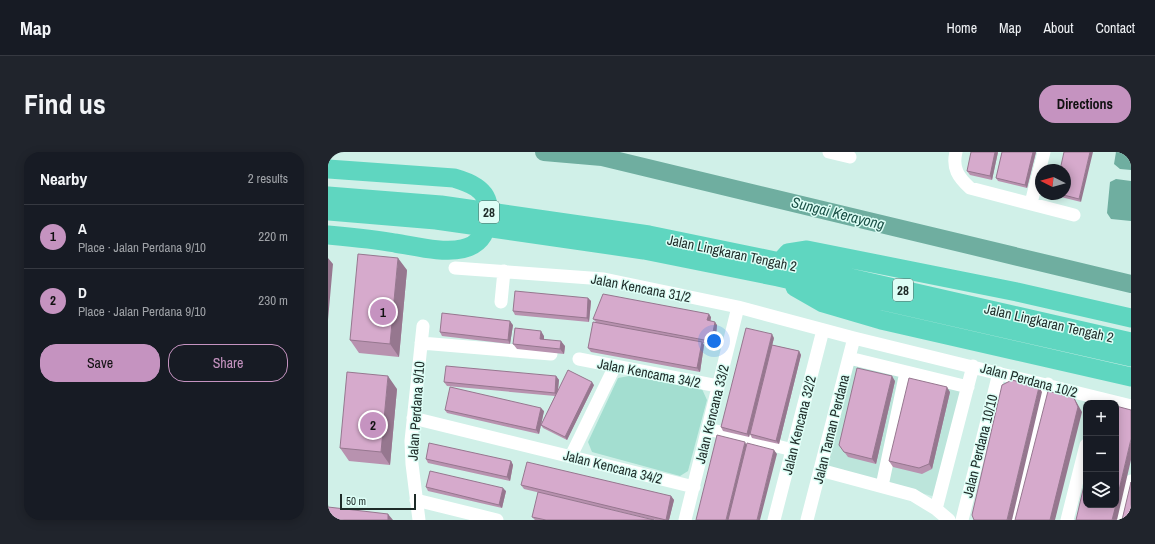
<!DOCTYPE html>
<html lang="en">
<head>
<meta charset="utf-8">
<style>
	body { margin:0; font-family:"Archivo Narrow",sans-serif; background:#20242c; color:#f1f3f6 }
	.controls { position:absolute; right:12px; bottom:12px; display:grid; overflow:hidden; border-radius:8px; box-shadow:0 2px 10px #0003 }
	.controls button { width:36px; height:36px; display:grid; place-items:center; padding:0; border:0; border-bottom:1px solid #363941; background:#171b24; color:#f1f3f6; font:20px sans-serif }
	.compass { position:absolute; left:707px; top:12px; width:36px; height:36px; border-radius:50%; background:#171b24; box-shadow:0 2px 10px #0003; rotate:276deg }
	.scale { position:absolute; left:12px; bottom:10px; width:76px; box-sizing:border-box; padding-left:4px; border:2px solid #1e2b28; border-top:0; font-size:11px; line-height:14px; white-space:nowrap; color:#1e2b28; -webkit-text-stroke:3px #ddfef6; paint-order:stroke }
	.you { position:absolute; left:386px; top:189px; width:14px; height:14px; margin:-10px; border:3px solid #fff; border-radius:50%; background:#1a73e8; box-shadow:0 0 0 6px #1a73e833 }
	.badge { display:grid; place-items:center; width:26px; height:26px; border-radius:50%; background:#c593c0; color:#111; font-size:13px; font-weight:700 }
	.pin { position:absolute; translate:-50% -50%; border:2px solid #fff; box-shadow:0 1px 4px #0006 }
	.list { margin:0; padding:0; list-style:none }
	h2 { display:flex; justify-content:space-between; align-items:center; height:52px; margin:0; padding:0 16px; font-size:17px }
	h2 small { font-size:13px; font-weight:400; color:#9ea1a6 }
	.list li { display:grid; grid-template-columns:26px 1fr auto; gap:12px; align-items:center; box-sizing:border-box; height:64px; padding:0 16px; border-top:1px solid #363941 }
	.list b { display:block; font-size:15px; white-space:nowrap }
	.list p { margin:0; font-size:13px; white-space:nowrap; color:#9ea1a6 }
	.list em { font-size:13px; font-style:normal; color:#9ea1a6 }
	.actions { display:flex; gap:8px; padding:12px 16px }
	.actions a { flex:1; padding:9px 0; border:1px solid #c593c0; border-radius:16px; text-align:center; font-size:14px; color:#c593c0 }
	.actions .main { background:#c593c0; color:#111 }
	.icon { flex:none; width:22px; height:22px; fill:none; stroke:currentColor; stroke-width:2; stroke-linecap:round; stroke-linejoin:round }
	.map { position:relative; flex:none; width:803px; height:368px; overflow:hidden; border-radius:16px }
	header { display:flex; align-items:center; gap:24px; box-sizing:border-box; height:56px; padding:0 20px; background:#171b24; border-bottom:1px solid #363941 }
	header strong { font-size:19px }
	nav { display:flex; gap:22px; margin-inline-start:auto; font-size:14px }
	.intro { display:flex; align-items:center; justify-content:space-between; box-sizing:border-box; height:96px; padding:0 24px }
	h1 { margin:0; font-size:28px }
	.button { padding:10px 18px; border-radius:16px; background:#c593c0; color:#111; font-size:14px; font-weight:700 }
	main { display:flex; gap:24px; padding:0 24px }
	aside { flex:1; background:#171b24; border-radius:16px; box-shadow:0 2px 10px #0003 }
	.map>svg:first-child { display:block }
</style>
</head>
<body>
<header>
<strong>Map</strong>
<nav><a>Home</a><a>Map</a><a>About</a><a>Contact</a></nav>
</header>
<div class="intro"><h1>Find us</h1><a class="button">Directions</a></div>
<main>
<aside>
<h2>Nearby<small>2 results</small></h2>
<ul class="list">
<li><span class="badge">1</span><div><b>A</b><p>Place · Jalan Perdana 9/10</p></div><em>220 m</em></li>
<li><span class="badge">2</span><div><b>D</b><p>Place · Jalan Perdana 9/10</p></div><em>230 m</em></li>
</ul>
<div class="actions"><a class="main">Save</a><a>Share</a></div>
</aside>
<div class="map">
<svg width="803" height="368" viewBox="0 0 803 368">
	<rect width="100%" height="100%" fill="#d0f0e8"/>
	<path fill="#bce5db" d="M523 212 634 237 608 345 497 316Z"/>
	<path fill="#a3ded0" d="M301 224 374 237 379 248 360 319 352 324 264 300 260 290 290 226Z"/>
	<path fill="#6faea0" d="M788 0H803V18L792 17 786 12Z
		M788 27 803 29V69L783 67 779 61 782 30Z"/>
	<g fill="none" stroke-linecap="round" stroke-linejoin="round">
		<path stroke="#6faea0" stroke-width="18" d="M216 0 274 5 803 132"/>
		<path stroke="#fff" stroke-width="13" d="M501 0 522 5
			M628 0C624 16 630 25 642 36L746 63
			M703 51 716 0
			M127 116 276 127 410 155 526 186 803 254
			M173 150 176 119
			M93 191 223 202
			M521 206 640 235
			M251 207 390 234
			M85 266 366 335
			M380 277 465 298
			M243 304 287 214
			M492 318 585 343 608 357 621 368
			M554 334 578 220
			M88 348 169 368
			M608 357 645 214
			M91 368 84 312 83 289 95 174
			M357 368 410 155
			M446 368 495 178
			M479 368 526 186
			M634 368 671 221
			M686 368 720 232
			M739 368 758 293
			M793 368 803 329"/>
		<path stroke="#5fd6c0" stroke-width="19" d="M0 17 126 26C140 30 160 37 160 56 162 115 105 97 67 91 45 87 22 85 0 83
			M0 44 113 53 321 83 452 110 803 190
			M0 59 108 68 316 98 450 125 803 205
			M452 110 460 101 479 98 689 140 803 166
			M467 135 495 151 553 168 803 225"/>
	</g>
	<path fill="#b892af" d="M670 0 664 28 642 23 639 19Z
		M674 0H708L699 36 670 29 668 26Z
		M737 18 753 50 729 44 728 42H737Z
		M79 118 71 205 31 201 22 188Z
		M260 146 263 149 261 170 187 163 185 159Z
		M383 165 382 169 389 173 388 181 391 185 390 193 375 191 376 193 372 220 263 200 260 196 268 170 265 167Z
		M185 173 182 192 114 184 112 180Z
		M216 184V187L237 194 236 202 189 197 185 192Z
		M446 186 444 193 471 199 473 203 451 292 424 286 422 282 421 285 395 279 393 275Z
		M228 224 231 228 230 238 266 233 239 288 215 276 213 273 227 244 119 234 116 230Z
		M567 229 548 312 520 305 511 293Z
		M69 237 62 313 21 309 12 296Z
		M622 240 604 317 594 322 565 315 561 309Z
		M117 258 216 259 211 282 119 261Z
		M98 307 183 309 185 313 182 329 100 311Z
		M193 333 343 344 346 348 341 368H327L196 337Z
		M98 335 178 339 174 356 100 339Z
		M204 365 326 368H207Z"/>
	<path fill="#96778f" d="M667 0H670L664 28 662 24Z
		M705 0H708L699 36 697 33Z
		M762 0H765L753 50 751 47Z
		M0 106 5 112 0 168Z
		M70 106 79 118 71 205 62 192Z
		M260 146 263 149 261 170 259 166Z
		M381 162 383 165 382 172 379 168Z
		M182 169 185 173 182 192 180 188Z
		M387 170 389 173 388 184 385 180Z
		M213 179 216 184V192L212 187Z
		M389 181 391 185 390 193 387 190Z
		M444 182 446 186 421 285 419 282Z
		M233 189 237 194 236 202 232 197Z
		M374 190 376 193 372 220 369 216Z
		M471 199 473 203 451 292 448 289Z
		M60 224 69 237 62 313 53 300Z
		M228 224 231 228 229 245 227 241Z
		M564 224 567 229 548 312 544 307Z
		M264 230 266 233 239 288 237 285Z
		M619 235 622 240 604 317 601 312Z
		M711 235 714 240 684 368H679Z
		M746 246 749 251 754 260 727 368H722Z
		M213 256 216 259 211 282 208 278Z
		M803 287V308L789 368H784Z
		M417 290 419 294 401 368H398Z
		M446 298 449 302 432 368H429Z
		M183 309 185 313 182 329 179 325Z
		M175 336 178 339 174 356 171 353Z
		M343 344 346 348 341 368H338Z
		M60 362 65 368H60Z"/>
	<path fill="#d6aacc" stroke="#96778f" d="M643 0H667L662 24 639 19Z
		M674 0H705L697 33 668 26Z
		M736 0H762L751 47 732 42H737V18H732Z
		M30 102 70 106 62 192 22 188Z
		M187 139 260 146 259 166 185 159Z
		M275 142 381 162 379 168 387 170 385 180 389 181 387 190 265 167Z
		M114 161 182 169 180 188 112 180Z
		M265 170 374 190 369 216 260 196Z
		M187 176 213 179 212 187 233 189 232 197 185 192Z
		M418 176 444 182 419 282 393 275Z
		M444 193 471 199 448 289 422 282Z
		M118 214 228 224 227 241 116 230Z
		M529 216 564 224 544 307 516 300 511 293Z
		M240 218 264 230 237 285 213 273Z
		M19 220 60 224 53 300 12 296Z
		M581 226 619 235 601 312 591 316 561 309Z
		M684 228 711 235 679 368H646L644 363 674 233Z
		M122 235 213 256 208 278 117 258Z
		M720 239 746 246 750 255 722 368H687Z
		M788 254 803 258V287L788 351Z
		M389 283 417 290 398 368H368Z
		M101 291 183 309 179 325 98 307Z
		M419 291 446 298 429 368H400Z
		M199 310 343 344 338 368 193 333Z
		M102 319 175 336 171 353 98 335Z
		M758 325V353H788L784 368H748Z
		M803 330V368H794Z
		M210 340 326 368H218L204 365Z
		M0 355 60 362V368H0Z"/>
	<g text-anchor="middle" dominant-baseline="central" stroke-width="3" stroke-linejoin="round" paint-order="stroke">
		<g fill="#ddfef6" stroke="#576a66" stroke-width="1">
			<rect x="151" y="49" width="20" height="22" rx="3"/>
			<rect x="565" y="127" width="20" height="22" rx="3"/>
		</g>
		<g font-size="13" font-weight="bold" fill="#1e2b28">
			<text x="161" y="60">28</text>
			<text x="575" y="138">28</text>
		</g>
		<g font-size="14" fill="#1e2b28" stroke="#ddfef6">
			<text transform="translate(404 101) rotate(12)">Jalan Lingkaran Tengah 2</text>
			<text transform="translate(313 136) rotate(11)">Jalan Kencana 31/2</text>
			<text transform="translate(721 171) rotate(13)">Jalan Lingkaran Tengah 2</text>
			<text transform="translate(321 221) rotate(11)">Jalan Kencama 34/2</text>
			<text transform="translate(701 228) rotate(15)">Jalan Perdana 10/2</text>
			<text transform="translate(88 259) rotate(-86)">Jalan Perdana 9/10</text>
			<text transform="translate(384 262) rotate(-76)">Jalan Kencana 33/2</text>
			<text transform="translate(471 273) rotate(-76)">Jalan Kencana 32/2</text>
			<text transform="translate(503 277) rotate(-76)">Jalan Taman Perdana</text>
			<text transform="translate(652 294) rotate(-76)">Jalan Perdana 10/10</text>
			<text transform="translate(285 315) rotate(14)">Jalan Kencana 34/2</text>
		</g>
		<g font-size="15" font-style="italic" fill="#1b5147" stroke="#ddfef6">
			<text transform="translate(510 61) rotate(14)">Sungai Kerayong</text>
		</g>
	</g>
</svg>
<div class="controls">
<button>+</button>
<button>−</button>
<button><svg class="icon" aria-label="layers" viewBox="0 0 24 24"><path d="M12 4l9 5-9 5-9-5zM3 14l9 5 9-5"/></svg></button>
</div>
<svg class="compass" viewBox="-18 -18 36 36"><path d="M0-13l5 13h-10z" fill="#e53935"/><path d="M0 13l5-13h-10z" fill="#9ea1a6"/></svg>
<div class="scale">50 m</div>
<div class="you"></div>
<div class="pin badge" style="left:55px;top:160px">1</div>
<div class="pin badge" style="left:45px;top:273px">2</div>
</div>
</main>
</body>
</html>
